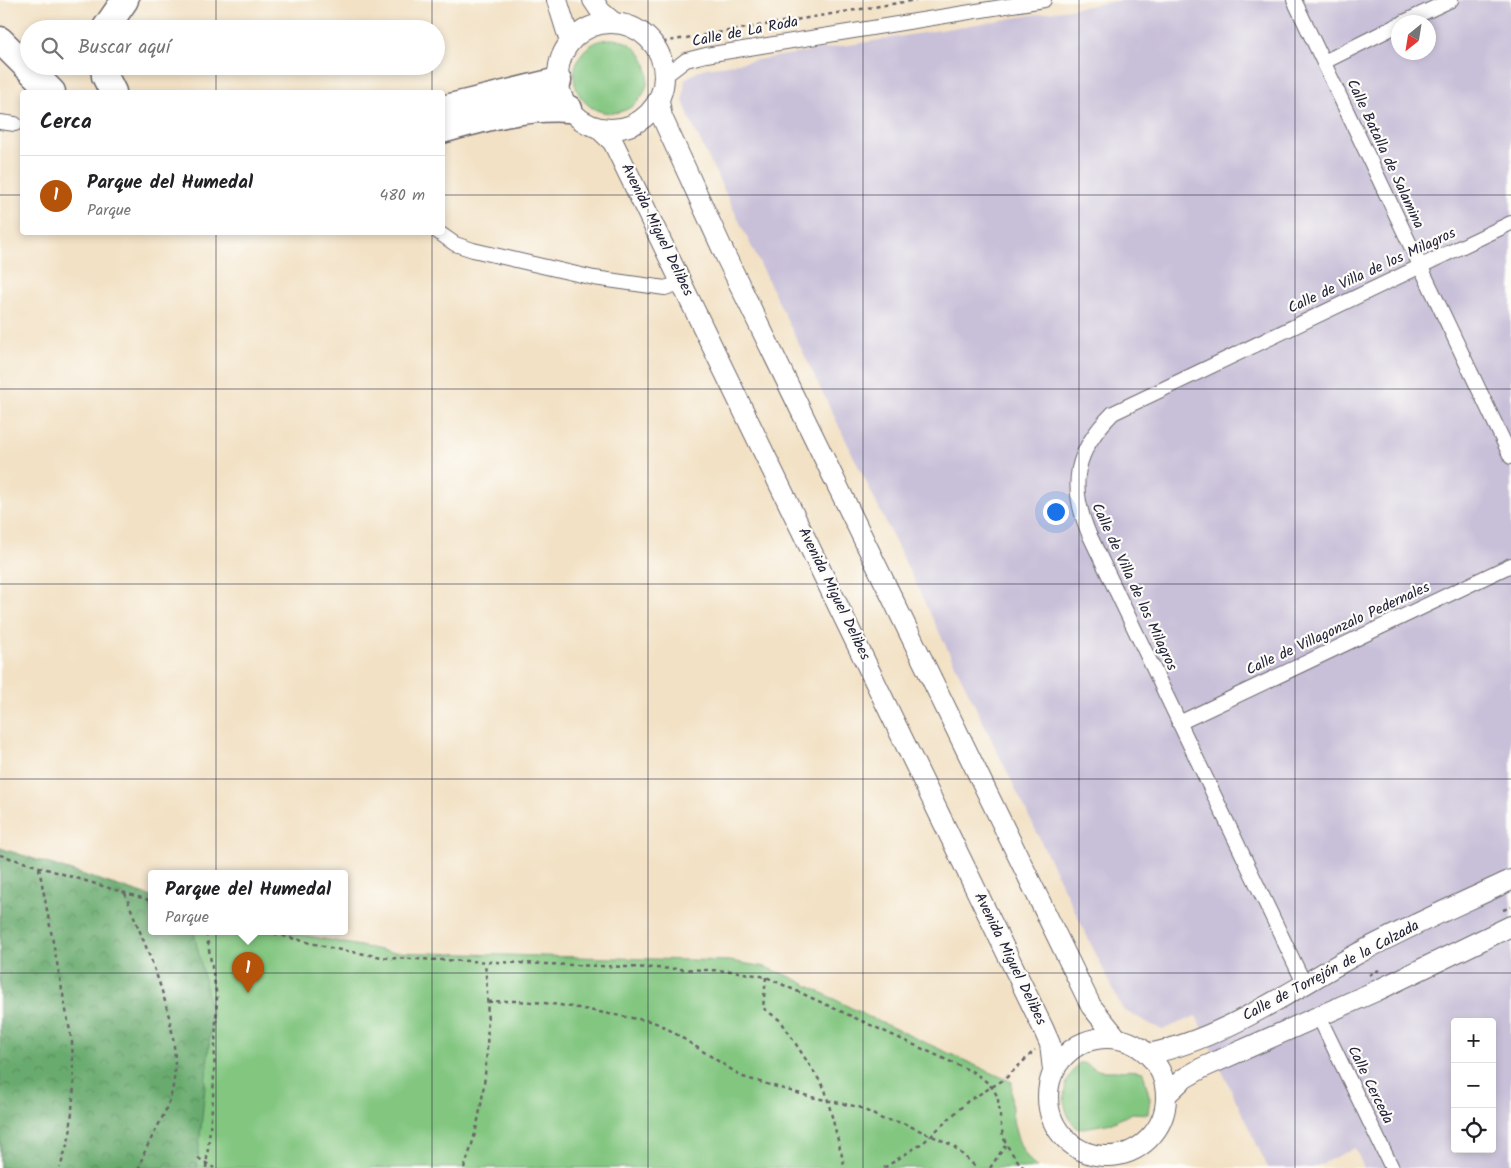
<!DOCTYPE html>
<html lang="es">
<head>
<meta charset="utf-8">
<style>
	body { margin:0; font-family:Kalam,sans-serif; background:#f6f6f6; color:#202124 }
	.controls { position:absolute; right:15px; bottom:15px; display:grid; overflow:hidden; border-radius:5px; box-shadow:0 2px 8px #0003 }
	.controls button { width:45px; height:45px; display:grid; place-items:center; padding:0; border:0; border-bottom:1px solid #e0e0e0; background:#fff; color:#202124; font:25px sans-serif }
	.compass { position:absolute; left:1391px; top:15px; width:45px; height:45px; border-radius:50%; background:#fff; box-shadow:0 2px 8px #0003; rotate:210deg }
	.you { position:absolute; left:1055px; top:511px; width:18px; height:18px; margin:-12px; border:4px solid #fff; border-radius:50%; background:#1a73e8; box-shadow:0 0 0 8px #1a73e833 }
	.badge { display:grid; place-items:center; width:32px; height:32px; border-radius:50%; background:#b45309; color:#fff; font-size:16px; font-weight:700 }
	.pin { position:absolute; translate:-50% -41px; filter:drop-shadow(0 1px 2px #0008) }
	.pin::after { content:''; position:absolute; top:26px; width:18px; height:15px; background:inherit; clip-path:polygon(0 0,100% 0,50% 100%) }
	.popup { position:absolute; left:148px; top:870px; width:200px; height:65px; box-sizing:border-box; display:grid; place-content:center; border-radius:5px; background:#fff; filter:drop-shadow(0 1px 4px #0005); font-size:16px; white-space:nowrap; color:#757577 }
	.popup b { font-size:19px; color:#202124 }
	.popup::after { content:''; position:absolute; left:50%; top:100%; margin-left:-10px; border:10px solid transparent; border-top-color:#fff }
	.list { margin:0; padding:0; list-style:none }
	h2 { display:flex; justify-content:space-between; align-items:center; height:65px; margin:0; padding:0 20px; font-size:21px }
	h2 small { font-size:16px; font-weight:400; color:#757577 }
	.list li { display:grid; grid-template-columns:32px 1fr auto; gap:15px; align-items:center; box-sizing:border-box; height:80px; padding:0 20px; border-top:1px solid #e0e0e0 }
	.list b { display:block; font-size:19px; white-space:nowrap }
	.list p { margin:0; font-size:16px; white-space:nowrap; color:#757577 }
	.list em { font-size:16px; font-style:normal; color:#757577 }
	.icon { flex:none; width:28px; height:28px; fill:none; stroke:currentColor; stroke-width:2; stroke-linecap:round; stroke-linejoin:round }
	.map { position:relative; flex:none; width:1511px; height:1168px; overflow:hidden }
	.search { position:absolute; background:#fff; box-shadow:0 2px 8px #0003; left:20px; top:20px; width:425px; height:55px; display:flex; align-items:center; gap:12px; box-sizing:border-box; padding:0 18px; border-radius:28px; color:#757577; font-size:19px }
	.panel { position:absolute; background:#fff; box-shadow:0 2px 8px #0003; left:20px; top:90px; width:425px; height:145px; border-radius:5px }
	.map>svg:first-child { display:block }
</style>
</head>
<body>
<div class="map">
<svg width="1511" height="1168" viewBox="0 0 1511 1168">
	<defs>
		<pattern id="forest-crowns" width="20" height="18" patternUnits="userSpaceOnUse" patternTransform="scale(1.25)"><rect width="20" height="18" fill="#69ab6e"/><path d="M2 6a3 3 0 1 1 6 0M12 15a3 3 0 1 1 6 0" fill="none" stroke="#568b5c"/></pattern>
	</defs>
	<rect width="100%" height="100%" fill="#fdfcf7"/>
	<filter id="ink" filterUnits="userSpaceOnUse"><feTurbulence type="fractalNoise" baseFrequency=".02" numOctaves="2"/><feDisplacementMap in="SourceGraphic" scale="10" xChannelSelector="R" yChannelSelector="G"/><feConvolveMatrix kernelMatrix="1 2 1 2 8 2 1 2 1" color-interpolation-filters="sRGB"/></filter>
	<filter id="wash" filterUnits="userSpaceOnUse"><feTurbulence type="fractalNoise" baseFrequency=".0096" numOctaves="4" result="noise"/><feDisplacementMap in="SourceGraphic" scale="20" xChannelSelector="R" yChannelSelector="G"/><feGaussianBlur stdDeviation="1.12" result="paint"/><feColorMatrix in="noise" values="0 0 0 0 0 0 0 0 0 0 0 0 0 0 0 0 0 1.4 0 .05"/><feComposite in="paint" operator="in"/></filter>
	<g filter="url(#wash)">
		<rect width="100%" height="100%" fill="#f2e1c4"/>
		<path fill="#c8bfd8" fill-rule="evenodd" d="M1124 0H1511V1168H1364L1355 1148 1313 1168H1268L1196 1016 1162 1030 1123 1010 690 120 683 100 685 79 702 69ZM1398 22H1428V52H1398ZM1455 1022H1492V1149H1455Z"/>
		<path fill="#82c680" stroke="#52745e" d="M574 76a37 37 0 1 1 74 0a37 37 0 1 1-74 0Z
			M0 848 152 897V932H288L391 952 730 961 765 967 793 978 867 1016 1012 1082C1010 1112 1013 1146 1037 1168H0Z
			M1079 1063C1086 1062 1091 1068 1098 1070 1113 1073 1128 1068 1143 1072L1150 1099 1148 1114 1132 1113 1112 1123 1078 1129C1058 1110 1061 1082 1079 1063Z"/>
		<path fill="url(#forest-crowns)" stroke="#466654" d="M0 848 152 897V932H194L212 1015 197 1168H0Z"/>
	</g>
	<g filter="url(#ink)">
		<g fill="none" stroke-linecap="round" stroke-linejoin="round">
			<g stroke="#6b656b" stroke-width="16">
				<path id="street" d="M1294 0 1511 457
					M1404 22 1451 0
					M1324 62 1398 25
					M665 76 686 60 706 55 1044 0
					M0 122 15 124
					M438 232 455 244 473 250 594 278 665 288 683 282
					M1179 723 1511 565
					M1304 983 1089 534C1068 484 1075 451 1113 413L1511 223
					M1319 1017 1392 1168"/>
			</g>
			<g stroke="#6b656b" stroke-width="22">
				<path id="secondary" d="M557 0 570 42
					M593 0 601 12 614 23
					M558 76a53 53 0 1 1 106 0a53 53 0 1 1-106 0Z
					M659 101 662 117 727 259 1091 1006 1117 1038
					M597 127 613 142 1043 1028 1050 1044 1053 1070
					M1048 1097a59 59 0 1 1 118 0a59 59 0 1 1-118 0Z
					M1148 1054C1221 1040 1291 990 1357 954 1407 927 1460 904 1511 880
					M1166 1095 1183 1079 1202 1068 1376 991 1511 926"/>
			</g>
			<g stroke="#6b656b" stroke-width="29">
				<path id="highway" d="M105 29 125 0
					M0 40 52 92
					M104 66 105 76 113 92
					M442 109 558 81
					M442 130C485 118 525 106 569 109"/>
			</g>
			<path stroke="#6b656b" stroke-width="2.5" stroke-dasharray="4 4" stroke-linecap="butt" d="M655 45 668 41 916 0
				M0 855 152 901
				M39 868 72 1042 74 1085 70 1135 60 1168
				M125 893C146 951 186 1028 172 1091 167 1117 146 1141 139 1168
				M1503 910 1511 907
				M267 932 335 949 388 958 733 971 766 977 973 1072C1007 1094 995 1101 1003 1135 1006 1147 1016 1159 1024 1168
				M1369 975 1379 970
				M766 977 763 1008 781 1021 825 1089 845 1168
				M488 1002C545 997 595 1013 651 1021L665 1027 743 1077 811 1097 859 1107 882 1119 903 1123 952 1145 977 1168
				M198 1158 214 1168
				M206 1168 213 1098 217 997 206 932
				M464 1168C488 1106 491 1029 485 963
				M884 1168 924 1142 968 1101 1005 1079 1035 1050
				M990 1168 1007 1143"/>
			<use href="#street" stroke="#fff" stroke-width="14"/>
			<use href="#secondary" stroke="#fff" stroke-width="20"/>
			<use href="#highway" stroke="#fff" stroke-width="26"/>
		</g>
	</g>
	<path fill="none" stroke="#22223b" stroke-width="1" stroke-opacity="0.55" d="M216 0V29M432 0V29M648 0V1168M863 0V1168M1079 0V1168M1295 0V1168M216 66V92M432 66V92M0 195H22M442 195H1511M216 232V1168M432 232V1168M0 389H1511M0 584H1511M0 779H1511M0 973H1511"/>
	<g text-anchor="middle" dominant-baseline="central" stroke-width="4.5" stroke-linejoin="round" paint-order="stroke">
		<g font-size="15" fill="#22223b" stroke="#fdfcf7">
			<text transform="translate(745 32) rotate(-11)">Calle de La Roda</text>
			<text transform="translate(1385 154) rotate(65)">Calle Batalla de Salamina</text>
			<text transform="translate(657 230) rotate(64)">Avenida Miguel Delibes</text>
			<text transform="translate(1372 271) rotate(-25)">Calle de Villa de los Milagros</text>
			<text transform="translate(1134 587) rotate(65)">Calle de Villa de los Milagros</text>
			<text transform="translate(834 594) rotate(64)">Avenida Miguel Delibes</text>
			<text transform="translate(1338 629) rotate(-25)">Calle de Villagonzalo Pedernales</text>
			<text transform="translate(1010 959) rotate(64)">Avenida Miguel Delibes</text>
			<text transform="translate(1331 971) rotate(-28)">Calle de Torrejón de la Calzada</text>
			<text transform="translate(1370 1085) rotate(64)">Calle Cerceda</text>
		</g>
	</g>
</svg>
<div class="controls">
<button>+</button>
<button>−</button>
<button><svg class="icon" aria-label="locate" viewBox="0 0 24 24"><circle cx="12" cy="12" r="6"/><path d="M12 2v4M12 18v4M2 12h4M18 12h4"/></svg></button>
</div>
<svg class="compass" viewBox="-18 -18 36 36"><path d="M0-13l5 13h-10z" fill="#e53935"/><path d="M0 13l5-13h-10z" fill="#757577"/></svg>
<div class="you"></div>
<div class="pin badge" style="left:248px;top:993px">1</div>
<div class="popup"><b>Parque del Humedal</b>Parque</div>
<div class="search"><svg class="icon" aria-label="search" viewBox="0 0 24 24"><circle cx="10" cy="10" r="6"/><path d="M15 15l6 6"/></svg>Buscar aquí</div>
<section class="panel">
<h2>Cerca<small></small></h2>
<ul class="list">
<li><span class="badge">1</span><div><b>Parque del Humedal</b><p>Parque</p></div><em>480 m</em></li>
</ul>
</section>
</div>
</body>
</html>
